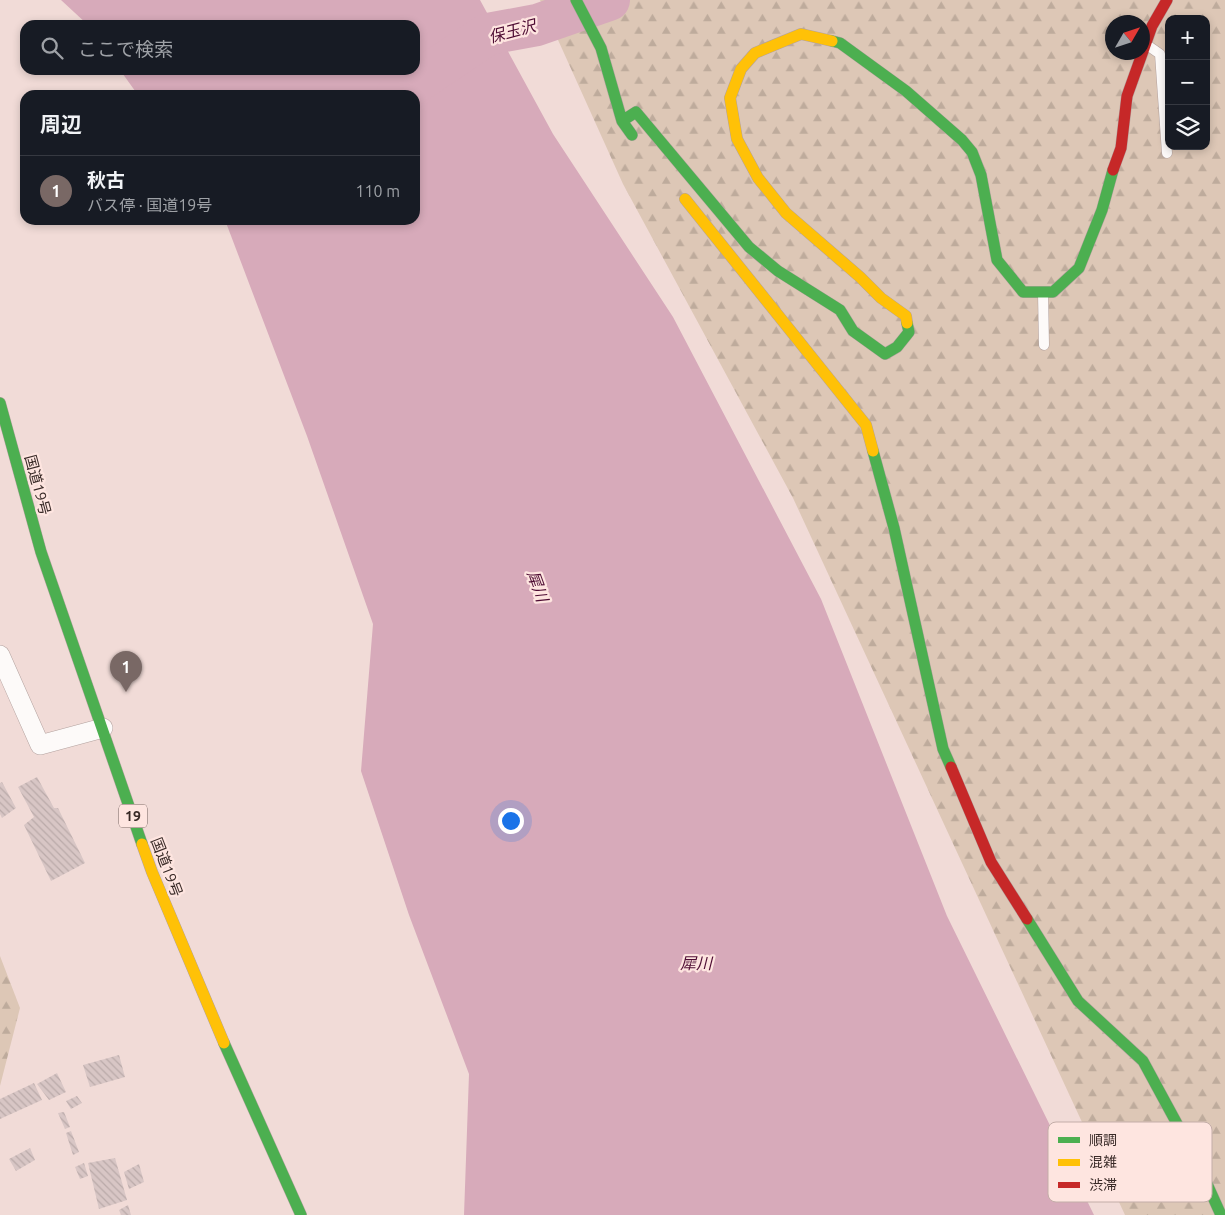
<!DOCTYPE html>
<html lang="ja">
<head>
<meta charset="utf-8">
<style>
	body { margin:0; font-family:Ubuntu,"Noto Sans JP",sans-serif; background:#242831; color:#f1f3f6 }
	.controls { position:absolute; right:15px; top:15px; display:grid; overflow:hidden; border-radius:10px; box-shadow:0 2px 8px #0003 }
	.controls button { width:45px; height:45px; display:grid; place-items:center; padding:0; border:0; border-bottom:1px solid #363941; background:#171b24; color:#f1f3f6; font:25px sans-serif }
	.compass { position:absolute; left:1105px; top:15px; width:45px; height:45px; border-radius:50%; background:#171b24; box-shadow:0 2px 8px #0003; rotate:51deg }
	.you { position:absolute; left:510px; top:820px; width:18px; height:18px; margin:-12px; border:4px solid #fff; border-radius:50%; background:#1a73e8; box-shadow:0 0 0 8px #1a73e833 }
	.badge { display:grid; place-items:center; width:32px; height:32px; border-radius:50%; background:#796865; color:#fff; font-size:16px; font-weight:700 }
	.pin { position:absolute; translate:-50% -41px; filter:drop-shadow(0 1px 2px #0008) }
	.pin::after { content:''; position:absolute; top:26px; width:18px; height:15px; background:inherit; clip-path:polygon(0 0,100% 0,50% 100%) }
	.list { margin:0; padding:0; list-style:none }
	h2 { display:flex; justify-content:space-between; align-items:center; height:65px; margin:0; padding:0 20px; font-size:21px }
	h2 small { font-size:16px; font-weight:400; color:#9ea1a6 }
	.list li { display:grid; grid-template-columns:32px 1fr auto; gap:15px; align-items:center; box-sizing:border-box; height:70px; padding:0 20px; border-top:1px solid #363941 }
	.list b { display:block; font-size:19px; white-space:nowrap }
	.list p { margin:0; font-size:16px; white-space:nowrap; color:#9ea1a6 }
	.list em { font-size:16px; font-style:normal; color:#9ea1a6 }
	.icon { flex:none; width:28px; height:28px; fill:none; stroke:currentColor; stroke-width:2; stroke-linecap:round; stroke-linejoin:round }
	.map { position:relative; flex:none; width:1225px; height:1215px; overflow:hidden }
	.search { position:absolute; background:#171b24; box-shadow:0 2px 8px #0003; left:20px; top:20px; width:400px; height:55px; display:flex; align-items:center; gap:12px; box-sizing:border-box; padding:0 18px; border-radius:15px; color:#9ea1a6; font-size:19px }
	.panel { position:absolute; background:#171b24; box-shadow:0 2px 8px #0003; left:20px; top:90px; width:400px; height:135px; border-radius:15px }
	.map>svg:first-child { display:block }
</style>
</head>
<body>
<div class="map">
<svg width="1225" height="1215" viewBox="0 0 1225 1215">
	<defs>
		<pattern id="forest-firs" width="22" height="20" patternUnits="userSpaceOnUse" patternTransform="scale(1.25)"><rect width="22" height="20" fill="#ddc7b6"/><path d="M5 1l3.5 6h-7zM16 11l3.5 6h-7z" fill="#beab9c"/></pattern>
		<pattern id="building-back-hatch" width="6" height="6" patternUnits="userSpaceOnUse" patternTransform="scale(1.25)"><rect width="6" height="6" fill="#d8c6c5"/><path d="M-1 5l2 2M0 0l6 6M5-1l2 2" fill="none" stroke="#baaaa9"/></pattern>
	</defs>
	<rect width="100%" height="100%" fill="#f1dbd7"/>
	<path fill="url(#forest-firs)" fill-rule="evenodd" d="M540 0H1225V1215H1125L793 498 623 184ZM1169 19H1206V146H1169ZM1112 22H1142V52H1112Z
		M0 956 20 1008 0 1086Z"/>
	<path fill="#d7aaba" d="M61 0H480L553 134 673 317 821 599 947 916 1094 1215H464L469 1074 409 915 361 771 373 624 307 436 225 220H415V95H138L120 70H415V25H88Z"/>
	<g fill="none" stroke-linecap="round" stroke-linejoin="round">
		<path stroke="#d7aaba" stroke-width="42" d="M397 95 488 34 537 25 609 0"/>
	</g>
	<path fill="url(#building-back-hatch)" d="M37 777 54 808H58L85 863 51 881 24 825 34 817 18 787Z
		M2 782 16 808 2 818 0 814V783Z
		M119 1055 125 1077 90 1087 83 1065Z
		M57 1073 66 1092 49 1100 37 1084Z
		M34 1083 42 1100 0 1119V1099Z
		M77 1096 82 1103 71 1109 66 1101Z
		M64 1112 70 1127 65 1129 58 1113Z
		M71 1131 79 1152 73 1155 66 1133Z
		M30 1148 35 1160 16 1171 9 1159Z
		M115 1158 127 1200 99 1209 88 1163Z
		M84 1163 88 1176 80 1179 75 1167Z
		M139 1164 144 1182 129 1189 124 1172Z
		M128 1205 131 1215H121L119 1210Z"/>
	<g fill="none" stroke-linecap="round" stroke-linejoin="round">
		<g stroke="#b3a29f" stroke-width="11">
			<path id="lane" d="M1147 45 1160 54 1167 153
				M1043 293 1044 345"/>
		</g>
		<g stroke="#b3a29f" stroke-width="20">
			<path id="street" d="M0 655 40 745 103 728"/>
		</g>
		<g stroke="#b3a29f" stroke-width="12">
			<path id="fast" d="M576 0 601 48 622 121 632 135
				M832 41 840 43 906 91 962 140 972 152 981 175 997 260 1023 292H1053L1079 268 1102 210 1113 170
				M622 121 636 112 749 247 778 271 840 310 853 331 885 354 897 347 909 332 907 323
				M0 403 41 552 142 844
				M873 451 894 528 943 749 951 767
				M1027 919 1078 1001 1143 1061 1194 1155 1221 1215
				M224 1043 301 1215"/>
		</g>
		<g stroke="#b3a29f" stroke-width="12">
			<path id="slow" d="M832 41 801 34 755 53 741 69 730 98 737 139 758 178 786 213 860 277 881 298 906 316 907 323
				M685 199 866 425 873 451
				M142 844 152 872 224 1043"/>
		</g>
		<g stroke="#b3a29f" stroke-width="12">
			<path id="jam" d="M1113 170 1121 148 1127 96 1152 26 1167 0
				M951 767 991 862 1027 919"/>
		</g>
		<use href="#lane" stroke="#fdfaf9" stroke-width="10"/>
		<use href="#street" stroke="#fdfaf9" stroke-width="19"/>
		<use href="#fast" stroke="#4caf50" stroke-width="11"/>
		<use href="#slow" stroke="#ffc107" stroke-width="11"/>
		<use href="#jam" stroke="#c62828" stroke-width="11"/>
	</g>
	<g text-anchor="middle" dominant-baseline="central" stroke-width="4.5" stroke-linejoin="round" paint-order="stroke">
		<rect fill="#fee5e0" stroke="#74625e" stroke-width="1" x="119" y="804.5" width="28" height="23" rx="4"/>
		<g font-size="14" font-weight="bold" fill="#392a27">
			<text x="133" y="816">19</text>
		</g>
		<g font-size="15" fill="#392a27" stroke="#fee5e0">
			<text transform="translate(38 485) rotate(75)">国道19号</text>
			<text transform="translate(167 867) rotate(69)">国道19号</text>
		</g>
		<g font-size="16" font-style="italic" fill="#4d0b32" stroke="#fee5e0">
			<text transform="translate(512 31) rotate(-15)">保玉沢</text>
			<text transform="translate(538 586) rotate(70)">犀川</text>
			<text x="696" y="963">犀川</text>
		</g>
	</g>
	<rect x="1048" y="1122" width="164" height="80" rx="8" fill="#fee5e0" stroke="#c3ada8" stroke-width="1"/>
	<rect x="1058" y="1137" width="22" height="6" fill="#4caf50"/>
	<rect x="1058" y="1159" width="22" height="7" fill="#ffc107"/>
	<rect x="1058" y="1182" width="22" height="6" fill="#c62828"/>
	<g font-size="14" fill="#392a27">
		<text x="1089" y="1145">順調</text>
		<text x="1089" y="1167">混雑</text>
		<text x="1089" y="1190">渋滞</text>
	</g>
</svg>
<div class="controls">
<button>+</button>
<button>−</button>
<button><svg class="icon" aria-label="layers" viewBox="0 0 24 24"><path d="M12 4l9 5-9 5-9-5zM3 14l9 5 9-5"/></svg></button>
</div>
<svg class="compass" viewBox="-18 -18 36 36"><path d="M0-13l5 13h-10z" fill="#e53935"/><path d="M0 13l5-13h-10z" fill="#9ea1a6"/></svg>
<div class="you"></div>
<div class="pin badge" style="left:126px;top:692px">1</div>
<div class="search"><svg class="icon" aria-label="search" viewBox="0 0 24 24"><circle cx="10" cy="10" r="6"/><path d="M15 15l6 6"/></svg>ここで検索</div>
<section class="panel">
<h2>周辺<small></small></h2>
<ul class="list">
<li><span class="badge">1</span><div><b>秋古</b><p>バス停 · 国道19号</p></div><em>110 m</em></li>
</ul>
</section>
</div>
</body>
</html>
